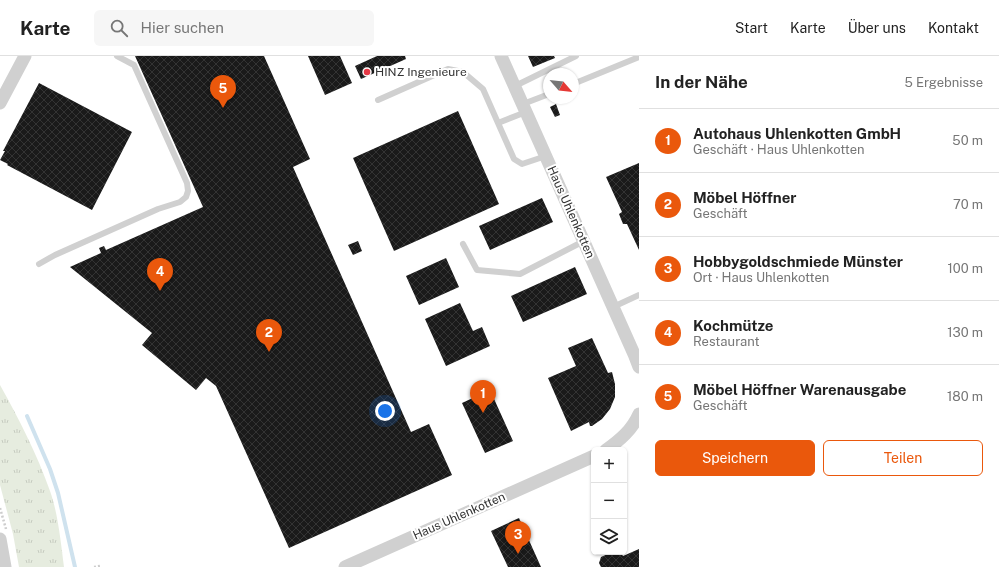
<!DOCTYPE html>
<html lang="de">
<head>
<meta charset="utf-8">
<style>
	body { margin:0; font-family:"Public Sans",sans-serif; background:#f6f6f6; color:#222 }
	.controls { position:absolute; right:12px; bottom:12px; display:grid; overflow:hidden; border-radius:6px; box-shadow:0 1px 3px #0004 }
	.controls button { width:36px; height:36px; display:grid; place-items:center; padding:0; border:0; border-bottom:1px solid #e0e0e0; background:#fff; color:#222; font:20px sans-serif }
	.compass { position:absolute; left:543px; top:12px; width:36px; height:36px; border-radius:50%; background:#fff; box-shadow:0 1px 3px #0004; rotate:118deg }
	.you { position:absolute; left:385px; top:355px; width:14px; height:14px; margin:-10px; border:3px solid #fff; border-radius:50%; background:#1a73e8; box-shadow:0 0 0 6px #1a73e833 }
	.badge { display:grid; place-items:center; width:26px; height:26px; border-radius:50%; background:#ea580c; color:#fff; font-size:13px; font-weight:700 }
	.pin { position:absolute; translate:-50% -33px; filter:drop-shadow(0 1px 2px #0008) }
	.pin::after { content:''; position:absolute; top:21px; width:14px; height:12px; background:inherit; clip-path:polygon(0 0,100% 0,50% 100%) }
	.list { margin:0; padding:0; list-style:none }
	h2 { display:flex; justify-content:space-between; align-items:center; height:52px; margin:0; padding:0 16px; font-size:17px }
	h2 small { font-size:13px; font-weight:400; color:#767676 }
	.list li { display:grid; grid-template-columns:26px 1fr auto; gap:12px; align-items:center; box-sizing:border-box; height:64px; padding:0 16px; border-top:1px solid #e0e0e0 }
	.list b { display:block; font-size:15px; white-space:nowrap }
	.list p { margin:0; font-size:13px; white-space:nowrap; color:#767676 }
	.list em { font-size:13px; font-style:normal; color:#767676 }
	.actions { display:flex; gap:8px; padding:12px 16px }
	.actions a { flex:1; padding:9px 0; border:1px solid #ea580c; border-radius:6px; text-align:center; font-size:14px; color:#ea580c }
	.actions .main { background:#ea580c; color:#fff }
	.icon { flex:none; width:22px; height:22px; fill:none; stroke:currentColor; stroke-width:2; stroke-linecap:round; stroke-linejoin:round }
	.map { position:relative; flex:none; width:639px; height:511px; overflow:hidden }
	header { display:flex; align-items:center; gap:24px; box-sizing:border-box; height:56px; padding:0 20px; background:#fff; border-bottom:1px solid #e0e0e0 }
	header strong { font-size:19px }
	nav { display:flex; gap:22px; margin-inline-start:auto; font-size:14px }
	.search { width:280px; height:36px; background:#f6f6f6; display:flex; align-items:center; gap:10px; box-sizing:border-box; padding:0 14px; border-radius:6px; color:#767676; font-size:15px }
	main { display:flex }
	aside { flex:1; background:#fff }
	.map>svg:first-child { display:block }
</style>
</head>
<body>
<header>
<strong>Karte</strong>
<div class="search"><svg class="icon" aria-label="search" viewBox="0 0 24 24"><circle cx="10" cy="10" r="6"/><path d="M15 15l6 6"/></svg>Hier suchen</div>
<nav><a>Start</a><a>Karte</a><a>Über uns</a><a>Kontakt</a></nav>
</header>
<main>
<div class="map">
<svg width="639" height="511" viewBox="0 0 639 511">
	<defs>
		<pattern id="grass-tufts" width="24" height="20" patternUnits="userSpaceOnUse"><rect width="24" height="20" fill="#e6ecdf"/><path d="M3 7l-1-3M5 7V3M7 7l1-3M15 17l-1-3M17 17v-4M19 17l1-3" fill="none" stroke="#c6cbc0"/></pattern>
		<pattern id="building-cross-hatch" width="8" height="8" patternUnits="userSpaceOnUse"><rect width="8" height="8" fill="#1a1a1a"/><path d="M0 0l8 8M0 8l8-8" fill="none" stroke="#333"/></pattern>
	</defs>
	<rect width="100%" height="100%" fill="#fff"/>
	<path fill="url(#grass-tufts)" d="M0 329C19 363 37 398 50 435 58 457 61 488 64 511H19L13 478 0 429Z"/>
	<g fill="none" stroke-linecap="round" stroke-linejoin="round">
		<path stroke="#cfe2ee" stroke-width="4" d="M27 360 50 413 58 437 75 511"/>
	</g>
	<path fill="url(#building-cross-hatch)" d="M135 0H264L310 103 293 111 411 376 429 368 452 419 289 492 216 330 206 322 196 334 142 289 152 277 70 211 101 197 99 192 104 190 106 194 203 151Z
		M308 0H340L352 27 325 39Z
		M377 0H405L406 3 361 23 355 10Z
		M528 0H554L555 2 533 11Z
		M39 27 132 76 92 154 7 109 8 108 0 104 5 95H3Z
		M556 48 560 59 555 61 550 51Z
		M458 55 499 148 394 195 353 102Z
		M639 107V194L627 168H623L619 158 622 156 606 121Z
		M542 142 553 166 490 194 479 170Z
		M358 185 362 195 353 199 348 189Z
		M446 202 459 231 419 249 406 220Z
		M575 211 587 238 523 266 511 240Z
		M460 247 473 275 482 271 490 290 446 310 425 263Z
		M592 282 608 317 612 316 615 328V341L610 353 602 363 592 370H590L589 366 571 375 548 322 576 310 568 292Z
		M490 334 513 385 485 397 462 347Z
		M519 462 541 511H508L491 475Z
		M639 493V511H601L599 507 601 501 612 496H619L621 497 623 500Z"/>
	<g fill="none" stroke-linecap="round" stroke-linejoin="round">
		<path stroke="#cdcdcd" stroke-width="2.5" stroke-dasharray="2 2" stroke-linecap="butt" d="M0 452 6 473
			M94 511 100 510"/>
		<path stroke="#d0d0d0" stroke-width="6" d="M573 28 639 1
			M515 30 576 0
			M378 44 448 13 463 16 483 33 498 67
			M523 48 549 38
			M526 56 498 67 514 103 522 108 546 100
			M463 188 477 214 520 218 584 185
			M39 208 55 199 158 153 180 146 186 141 188 135 187 127 134 9 117 0
			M613 251 639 239"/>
		<path stroke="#d0d0d0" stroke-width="13" d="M501 0 634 298 639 311
			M0 47 25 0
			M606 394C620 384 632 374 639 358
			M0 483 5 511
			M345 511 594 400"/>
	</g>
	<circle fill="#e63946" stroke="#fff" stroke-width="1.5" cx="367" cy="16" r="4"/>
	<g text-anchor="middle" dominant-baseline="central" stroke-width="4" stroke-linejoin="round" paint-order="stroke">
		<g font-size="12" fill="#333" stroke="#fff" text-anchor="start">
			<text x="375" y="16">HINZ Ingenieure</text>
		</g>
		<g font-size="12" fill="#333" stroke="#fff">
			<text transform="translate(571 156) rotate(66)">Haus Uhlenkotten</text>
			<text transform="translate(459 460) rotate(-24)">Haus Uhlenkotten</text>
		</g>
	</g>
</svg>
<div class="controls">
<button>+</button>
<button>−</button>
<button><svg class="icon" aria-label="layers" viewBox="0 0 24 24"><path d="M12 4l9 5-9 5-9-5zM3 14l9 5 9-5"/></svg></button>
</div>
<svg class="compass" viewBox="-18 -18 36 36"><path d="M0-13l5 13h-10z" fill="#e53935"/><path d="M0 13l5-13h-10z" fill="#767676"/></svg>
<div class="you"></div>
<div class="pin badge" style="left:483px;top:357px">1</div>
<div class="pin badge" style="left:269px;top:296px">2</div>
<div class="pin badge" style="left:518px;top:498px">3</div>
<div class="pin badge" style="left:160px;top:235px">4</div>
<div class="pin badge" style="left:223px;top:52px">5</div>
</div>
<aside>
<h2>In der Nähe<small>5 Ergebnisse</small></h2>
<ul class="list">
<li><span class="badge">1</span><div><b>Autohaus Uhlenkotten GmbH</b><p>Geschäft · Haus Uhlenkotten</p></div><em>50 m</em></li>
<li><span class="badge">2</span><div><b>Möbel Höffner</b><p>Geschäft</p></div><em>70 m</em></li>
<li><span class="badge">3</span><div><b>Hobbygoldschmiede Münster</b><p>Ort · Haus Uhlenkotten</p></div><em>100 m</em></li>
<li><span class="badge">4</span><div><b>Kochmütze</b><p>Restaurant</p></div><em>130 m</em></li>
<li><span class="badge">5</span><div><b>Möbel Höffner Warenausgabe</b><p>Geschäft</p></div><em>180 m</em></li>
</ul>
<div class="actions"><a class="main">Speichern</a><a>Teilen</a></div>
</aside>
</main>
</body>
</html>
